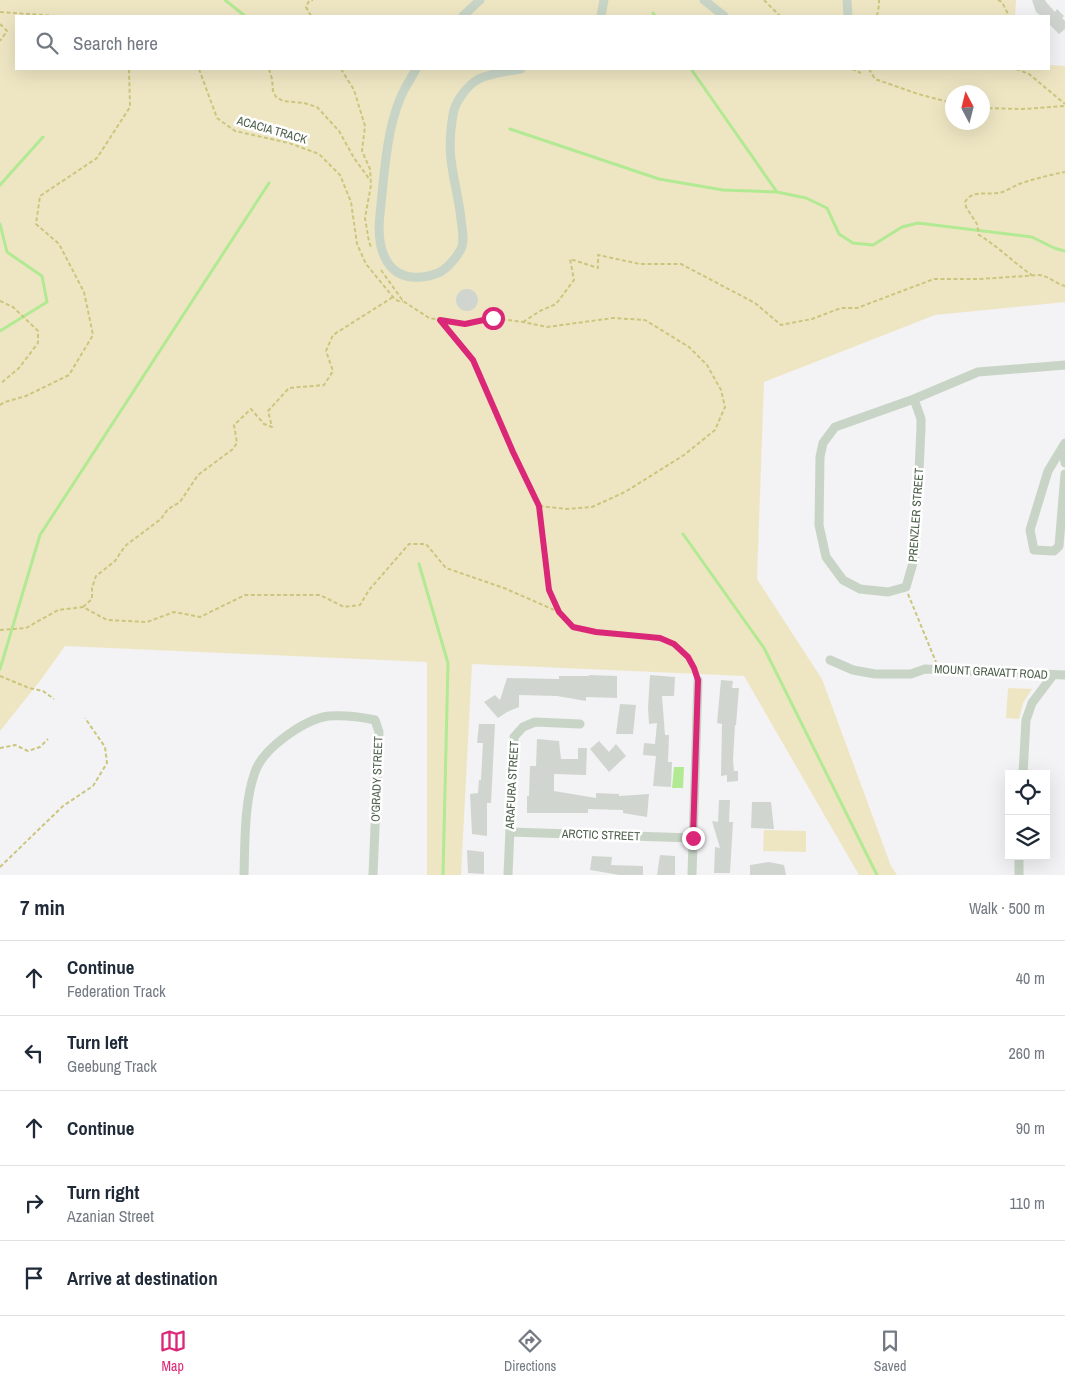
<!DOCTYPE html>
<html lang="en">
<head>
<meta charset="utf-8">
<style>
	body { margin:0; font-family:"Archivo Narrow",sans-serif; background:#f2f2f3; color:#1f2937 }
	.controls { position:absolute; right:15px; bottom:15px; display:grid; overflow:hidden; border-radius:0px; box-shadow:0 5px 20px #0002 }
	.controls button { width:45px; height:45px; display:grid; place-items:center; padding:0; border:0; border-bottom:1px solid #e0e1e3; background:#fff; color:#1f2937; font:25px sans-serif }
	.compass { position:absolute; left:945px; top:85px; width:45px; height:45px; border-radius:50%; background:#fff; box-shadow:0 5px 20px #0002; rotate:353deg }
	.stop { position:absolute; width:15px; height:15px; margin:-11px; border:4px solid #db2777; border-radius:50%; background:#fff }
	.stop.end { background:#db2777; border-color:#fff; box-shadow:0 1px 5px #0008 }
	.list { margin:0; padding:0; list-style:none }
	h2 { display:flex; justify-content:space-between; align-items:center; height:65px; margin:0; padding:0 20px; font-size:21px }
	h2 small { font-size:16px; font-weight:400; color:#747a83 }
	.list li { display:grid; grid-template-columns:32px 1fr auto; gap:15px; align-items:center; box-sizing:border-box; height:75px; padding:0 20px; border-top:1px solid #e0e1e3 }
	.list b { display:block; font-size:19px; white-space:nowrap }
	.list p { margin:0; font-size:16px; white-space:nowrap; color:#747a83 }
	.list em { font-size:16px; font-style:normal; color:#747a83 }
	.icon { flex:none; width:28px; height:28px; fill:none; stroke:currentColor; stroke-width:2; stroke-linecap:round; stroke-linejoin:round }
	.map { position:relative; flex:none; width:1065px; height:875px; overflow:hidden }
	.search { position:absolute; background:#fff; box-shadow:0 5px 20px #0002; left:15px; right:15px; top:15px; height:55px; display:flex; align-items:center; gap:12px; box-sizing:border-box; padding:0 18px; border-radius:0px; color:#747a83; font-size:19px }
	.sheet { height:440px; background:#fff }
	nav { display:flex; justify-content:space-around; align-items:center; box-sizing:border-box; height:70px; border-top:1px solid #e0e1e3; background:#fff; font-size:14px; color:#747a83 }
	nav a { display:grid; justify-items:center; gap:2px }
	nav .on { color:#db2777 }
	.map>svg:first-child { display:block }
</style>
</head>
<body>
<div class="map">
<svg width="1065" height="875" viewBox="0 0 1065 875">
	<rect width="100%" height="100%" fill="#f3f2f4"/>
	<path fill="#eee6c3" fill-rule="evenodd" d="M0 0H1016L1015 16H16V69H1049V65L1065 66V302L935 315 764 382 757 579 822 679 891 866 897 875H859L744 676 472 664 461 875H427V662L65 646 40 681 0 731ZM952 92H982V122H952Z
		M1008 688 1032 689 1023 703 1019 719 1006 718Z
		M764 830 806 831V852L763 851Z"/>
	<path fill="#b2e993" d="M674 767H684L683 788H672Z"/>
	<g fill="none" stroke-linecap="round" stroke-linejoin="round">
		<path stroke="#b2e993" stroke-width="3" d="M225 0 245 16
			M653 13 655 16
			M691 69 777 192
			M510 129 659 179 723 190 777 192 806 198 827 208 839 234 853 243 873 245 902 227 918 223 1032 237 1054 248 1065 251
			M0 185 43 137
			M0 224 7 252 42 276 47 302 0 331
			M683 534 764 648 877 875
			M419 564 448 663 443 875
			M0 669 40 535 269 183"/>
	</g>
	<path fill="#d0d6cf" d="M1032 0H1045L1046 2 1055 12 1057 9 1064 16 1062 18 1065 21V29L1059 34 1049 24V16H1041L1036 12Z
		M456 300a11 11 0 1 1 22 0a11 11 0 1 1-22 0Z
		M589 675 617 676V698L586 697V701L557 696 519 695V707L507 712 498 718 484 702 495 695 500 700 507 678 559 679V676H589Z
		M650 675 675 677 674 696H662L665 735H669L668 762H672L671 787 653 786 656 756 643 755 644 743 655 744 657 723 649 724 648 707Z
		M721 680 733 681 732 688H739L736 725H735L733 760 734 771H738V781L727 782V775L721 776 722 724 717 723Z
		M620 704 636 705 633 734H616Z
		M479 724H495L491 803H487V836L472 834 470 794 478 793 479 780H481L483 743H477Z
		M537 739 559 741 561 759H578V748H587L586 775 554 774V791L596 798V793L619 794V796L649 794 647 817 623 813V810L588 809V813H527V796H529L530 766H536Z
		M599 741 609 752 616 744 626 756 609 772 590 749Z
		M719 800H730L729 822H733L730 873H714L715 847 720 848 712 821 718 822Z
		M752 802H771L774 829 751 828Z
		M467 850 484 852V874L468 873Z
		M660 855 675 856V875H657Z
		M592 856 612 857 611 865 643 866V875H620L590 870Z
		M769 862 784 865 786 875H750V865Z"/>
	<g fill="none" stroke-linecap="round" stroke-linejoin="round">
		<path stroke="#cbc67d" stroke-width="2" stroke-dasharray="4 2.5" stroke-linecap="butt" d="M764 0 780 16
			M998 0 1002 2 1009 16
			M0 12 57 16
			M311 16 306 7 309 1 313 0
			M877 16 879 5V0
			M0 24 7 31 0 41
			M199 69 217 118 235 131 289 143 319 154 340 175 351 202 357 244 366 264 393 297 398 301H403
			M269 69 272 79 273 91 276 97 283 101 304 103 317 107 339 131 354 158 370 180
			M341 69 354 90 365 126 362 151 370 169 371 185 365 218 369 242 371 247
			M852 69 861 73
			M869 69 875 79 918 94 952 103
			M1016 69 1029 74 1065 104
			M982 108 1023 109 1065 106
			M381 270 403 301 429 318 465 324 493 318 523 322 547 327 613 318 645 320 689 347 707 365 721 390 725 407 715 430 684 455 625 492 592 507 567 509 539 506
			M1033 276C1014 263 999 247 979 235L977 224 966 207 965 202C972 190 985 195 997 193 1004 193 1012 187 1019 184 1034 179 1049 175 1065 172
			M0 301 13 307 38 331V343L19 368 0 384
			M440 320 473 360 513 452 539 506 549 590 559 612 573 627 589 631
			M523 322 540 311 556 304 574 280 570 259 598 268V255L640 264H681L755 303 781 325 812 319 841 308H857L934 279H980L1039 275C1049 276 1056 284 1065 286
			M0 405 5 402 26 396 69 375 93 335 84 292 59 244 36 224 40 196 97 158 130 107 129 69
			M908 594 936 662
			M83 607 92 599V588L96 576 115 561 125 546 161 519 168 509 180 502 198 475 233 449 237 443 234 425 251 409 264 424 272 427 268 411 289 388 324 385 333 371 326 351 333 335 393 297
			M0 630 26 628 58 610 83 607 107 620 147 622 174 612 200 617 245 595H320L344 607 360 605 369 590 409 544H426L446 568 504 588 559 612
			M0 676 29 688 43 691 54 699
			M0 748 15 745 28 751 40 747 48 739
			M0 867 63 806 93 786 107 763 105 747 85 718"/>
		<path stroke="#c8d5c6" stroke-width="4.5" d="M596 632C615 634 660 635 674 644 687 652 693 666 698 680"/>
		<path stroke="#c8d5c6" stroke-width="9" d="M704 0 724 16
			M847 0 848 16
			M463 16 480 0
			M601 16 604 0
			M416 69C411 79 404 88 400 99 386 132 384 178 380 214 378 231 379 254 392 268 404 280 423 279 438 273 446 270 457 257 461 249 465 241 462 228 461 219 459 199 453 179 451 159 449 146 451 123 454 110 457 100 467 86 477 80 487 74 508 71 521 69
			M914 399 921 419V428L915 556 906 587 888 592 860 589 843 580 826 557 819 525 820 457 823 443 835 427 914 399 978 372 1065 365
			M1065 443 1048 471 1030 530 1034 550 1054 551 1059 546 1065 474
			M1063 447 1065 463
			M830 660 853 670 875 674H911L925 669 1065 675
			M1023 774 1026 720 1032 703 1053 675
			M510 832 693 838
			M244 875C245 843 244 802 255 772 263 748 305 719 329 716 344 715 361 717 375 720L379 732 373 875
			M508 875 514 737 523 727 535 722 580 724
			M692 875 698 680
			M1019 875V856"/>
	</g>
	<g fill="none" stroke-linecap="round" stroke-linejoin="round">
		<path stroke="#db2777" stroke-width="6" d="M493 318 465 324 440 320 473 360 513 452 539 506 549 590 559 612 573 627 596 632 660 638 674 644 688 657 694 668 698 680 693 838"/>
	</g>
	<g text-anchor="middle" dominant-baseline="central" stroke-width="5" stroke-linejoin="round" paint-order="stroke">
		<g font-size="12" fill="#4c5e4a" stroke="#fff">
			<text transform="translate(272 130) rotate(16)">ACACIA TRACK</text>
			<text transform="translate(916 515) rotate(-86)">PRENZLER STREET</text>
			<text transform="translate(991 672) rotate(3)">MOUNT GRAVATT ROAD</text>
			<text transform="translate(377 779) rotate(-88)">O'GRADY STREET</text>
			<text transform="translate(512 785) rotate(-87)">ARAFURA STREET</text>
			<text transform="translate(601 835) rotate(2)">ARCTIC STREET</text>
		</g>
	</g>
</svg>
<div class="controls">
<button><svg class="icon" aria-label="locate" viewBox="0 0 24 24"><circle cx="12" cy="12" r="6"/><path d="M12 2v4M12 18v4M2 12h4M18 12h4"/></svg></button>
<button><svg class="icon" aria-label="layers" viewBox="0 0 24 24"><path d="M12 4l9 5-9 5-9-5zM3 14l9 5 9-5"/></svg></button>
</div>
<svg class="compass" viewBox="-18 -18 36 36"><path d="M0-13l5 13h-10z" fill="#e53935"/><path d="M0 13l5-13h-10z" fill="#747a83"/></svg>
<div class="stop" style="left:493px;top:318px"></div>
<div class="stop end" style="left:693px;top:838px"></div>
<div class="search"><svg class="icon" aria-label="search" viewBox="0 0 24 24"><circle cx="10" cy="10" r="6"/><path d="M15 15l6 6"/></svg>Search here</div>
</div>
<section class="sheet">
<h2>7 min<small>Walk · 500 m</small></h2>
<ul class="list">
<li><svg class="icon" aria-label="ahead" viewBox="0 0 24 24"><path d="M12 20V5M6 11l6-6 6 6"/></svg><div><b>Continue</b><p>Federation Track</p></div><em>40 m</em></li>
<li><svg class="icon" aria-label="left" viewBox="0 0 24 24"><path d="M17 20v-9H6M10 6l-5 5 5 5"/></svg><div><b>Turn left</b><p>Geebung Track</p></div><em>260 m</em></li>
<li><svg class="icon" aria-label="ahead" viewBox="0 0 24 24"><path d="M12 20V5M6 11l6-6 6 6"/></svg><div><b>Continue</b></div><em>90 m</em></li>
<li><svg class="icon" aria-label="right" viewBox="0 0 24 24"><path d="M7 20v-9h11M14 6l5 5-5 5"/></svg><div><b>Turn right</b><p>Azanian Street</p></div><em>110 m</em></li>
<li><svg class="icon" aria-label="arrive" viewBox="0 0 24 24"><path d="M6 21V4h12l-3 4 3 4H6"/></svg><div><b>Arrive at destination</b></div></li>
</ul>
</section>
<nav>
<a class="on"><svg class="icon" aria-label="map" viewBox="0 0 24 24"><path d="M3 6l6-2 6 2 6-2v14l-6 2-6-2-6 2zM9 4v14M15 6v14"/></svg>Map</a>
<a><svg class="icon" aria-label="directions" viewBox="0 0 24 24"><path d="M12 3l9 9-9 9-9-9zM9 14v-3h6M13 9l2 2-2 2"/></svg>Directions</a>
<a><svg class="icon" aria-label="saved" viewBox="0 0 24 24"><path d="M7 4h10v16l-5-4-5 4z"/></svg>Saved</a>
</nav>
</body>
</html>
